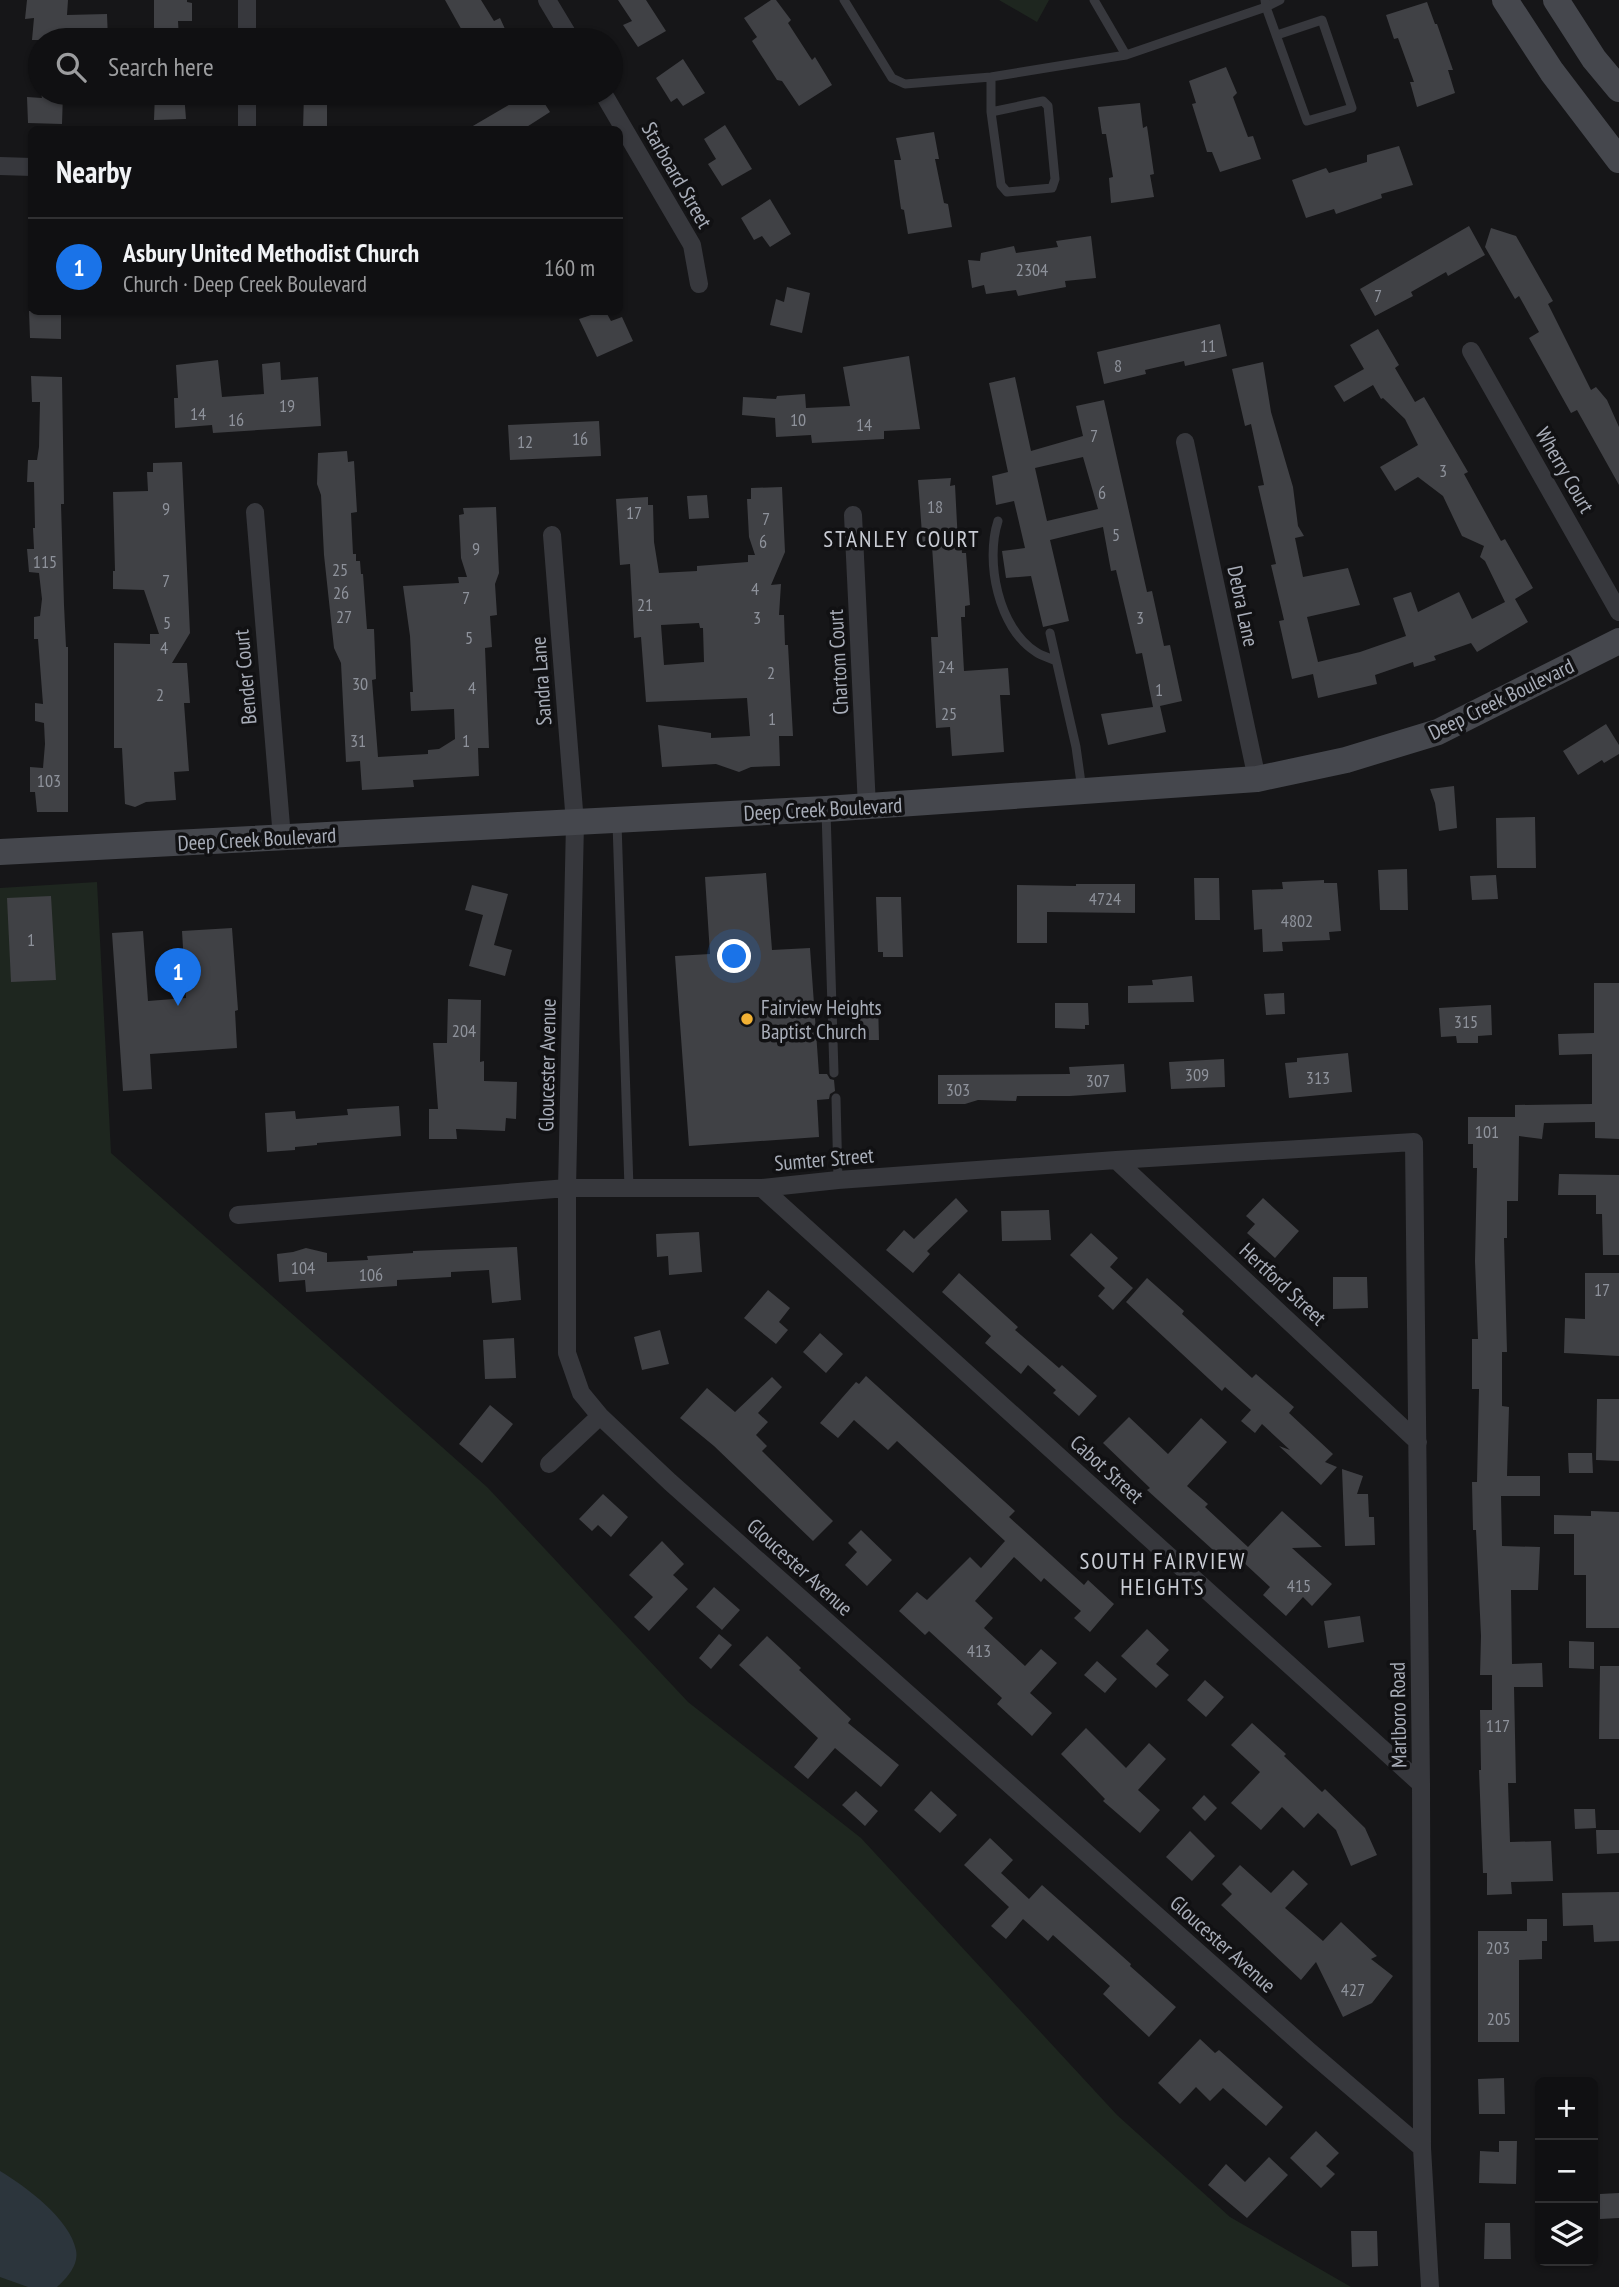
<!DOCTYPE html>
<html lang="en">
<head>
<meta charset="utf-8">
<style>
	body { margin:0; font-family:"PT Sans Narrow",sans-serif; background:#19191b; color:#f1f3f6 }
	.controls { position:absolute; right:21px; bottom:21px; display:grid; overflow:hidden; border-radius:10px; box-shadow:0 2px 5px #0004 }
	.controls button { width:63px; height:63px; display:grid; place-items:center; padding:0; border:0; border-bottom:2px solid #303032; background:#101012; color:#f1f3f6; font:35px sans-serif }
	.you { position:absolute; left:735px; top:957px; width:24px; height:24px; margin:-18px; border:5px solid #fff; border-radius:50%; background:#1a73e8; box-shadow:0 0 0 10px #1a73e833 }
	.badge { display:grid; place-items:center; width:46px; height:46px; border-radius:50%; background:#1a73e8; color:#fff; font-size:23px; font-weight:700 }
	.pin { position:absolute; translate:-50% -58px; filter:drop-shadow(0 2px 4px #0008) }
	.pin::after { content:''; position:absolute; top:37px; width:24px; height:21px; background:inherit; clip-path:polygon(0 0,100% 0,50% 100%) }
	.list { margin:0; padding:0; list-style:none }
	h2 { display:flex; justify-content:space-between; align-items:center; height:91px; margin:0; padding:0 28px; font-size:30px }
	h2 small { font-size:23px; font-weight:400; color:#9c9d9f }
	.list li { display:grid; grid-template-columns:46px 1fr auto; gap:21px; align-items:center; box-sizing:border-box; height:98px; padding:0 28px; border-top:2px solid #303032 }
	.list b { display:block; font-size:26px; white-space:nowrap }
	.list p { margin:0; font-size:23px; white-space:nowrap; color:#9c9d9f }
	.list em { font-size:23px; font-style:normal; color:#9c9d9f }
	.icon { flex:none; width:38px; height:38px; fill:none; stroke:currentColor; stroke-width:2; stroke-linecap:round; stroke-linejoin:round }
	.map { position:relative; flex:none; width:1619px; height:2287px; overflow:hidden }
	.search { position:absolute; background:#101012; box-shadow:0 2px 5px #0004; left:28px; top:28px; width:595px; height:77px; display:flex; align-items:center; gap:18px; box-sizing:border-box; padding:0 24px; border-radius:38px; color:#9c9d9f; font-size:26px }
	.panel { position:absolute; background:#101012; box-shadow:0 2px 5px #0004; left:28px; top:126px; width:595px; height:189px; border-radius:10px }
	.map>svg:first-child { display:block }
</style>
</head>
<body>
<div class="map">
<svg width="1619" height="2287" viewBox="0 0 1619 2287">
	<rect width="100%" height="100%" fill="#161618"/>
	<path fill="#1e261f" d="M999 0H1049L1037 22Z
		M97 882 111 1153 487 1487 688 1702 861 1838 1117 2115 1230 2217 1351 2287H0V888Z"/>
	<path fill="#2c353c" d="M0 2171C25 2186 70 2219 76 2250 79 2265 67 2278 57 2287H28L0 2277Z"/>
	<path fill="#404145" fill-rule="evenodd" d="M27 0H68L67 15 107 14 108 40H32L34 18 25 19Z
		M154 0H187V2L192 3V21H178L179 40H154Z
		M445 0H481L494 21 500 18 510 40H449L464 34Z
		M618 0H646L666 31 638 47 623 25 632 21Z
		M771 0H776L791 20 788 23 812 60 815 57 832 85 799 106 782 81 777 80 752 41 757 37 744 18Z
		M1427 2 1435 24H1437L1453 70H1448L1455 93 1417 107 1410 82H1414L1398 38 1394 39 1386 15Z
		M683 59 705 93 683 106 677 98 671 102 656 78Z
		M1226 67 1237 93 1233 97 1248 137 1253 136 1261 159 1220 172 1212 152H1207L1192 104 1196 103 1189 81Z
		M41 93H63L62 124 28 123 27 97 42 98Z
		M155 93H184L186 119 154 120Z
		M304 93 327 94V130H303Z
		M529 93H538L550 112 522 130H466Z
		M1140 103 1143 128 1147 126 1154 174 1150 175 1154 197 1111 203 1109 178 1113 177 1106 134H1102L1098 107Z
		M725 125 752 169 722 186 708 164 716 159 704 139Z
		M934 132 939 159H935L944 203 948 204 952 227 908 234 904 210 901 209 894 160H901L896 138Z
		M1399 146 1413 185 1381 194 1382 198 1336 214 1334 209 1306 218 1292 180 1326 168 1329 173 1367 162V155Z
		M770 199 791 234 770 247 762 236 754 240 741 218Z
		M1469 226 1485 255 1448 276 1446 272 1411 292 1413 296 1375 316 1360 289Z
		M1491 228 1516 236 1553 301 1548 304 1591 390 1596 387 1607 400 1619 427V485L1577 410 1571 413 1529 338 1539 332 1519 296 1515 299 1485 247Z
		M1091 236 1096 278 1065 281 1066 287 1018 296 1016 290 986 294 984 285 972 288 968 260 980 261 981 253 1014 246 1016 253 1058 247 1056 241Z
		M787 287 810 293 802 333 770 325 776 299 784 302Z
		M29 311 61 312V339L30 338Z
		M600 312H606L611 321 622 317 633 341 597 357 579 319Z
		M1220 324 1227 356 1185 366 1184 361 1145 370 1146 374 1104 384 1097 352Z
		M1378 329 1399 365 1395 368 1415 402 1424 397 1468 472 1464 474 1501 541 1505 539 1533 588 1515 599 1528 622 1477 652 1471 643 1434 656 1436 660 1414 667 1413 662 1375 675 1377 684 1318 698 1313 674 1292 679 1279 621 1284 620 1271 565 1276 564 1258 486 1264 485 1251 424 1245 426 1232 369 1263 362 1271 412 1293 487 1298 526 1304 536 1295 538 1303 577 1348 568 1360 605 1307 617 1318 662 1360 652 1406 636 1393 598 1411 592 1418 612 1459 592 1472 619 1505 602 1485 561 1480 557 1484 546 1462 536 1443 496 1418 477 1395 491 1380 467 1418 445 1405 419 1383 398 1381 399 1373 385 1344 402 1334 386 1364 369 1350 345Z
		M909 356 920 429 884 431V439L812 443 811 435 776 437 775 418 742 415 743 397 776 399 777 396 805 394 806 408 850 406 843 367Z
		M218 360 222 397 264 394 262 364 280 362 281 380 318 377 321 426 213 433 212 425 175 428 174 398H178L176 365Z
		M31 376 62 377 64 504H61L64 605 66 647H68V812H37L35 792H30V767L43 768 45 744 44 723 35 721V703L43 704 38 639H34V617L40 616 42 599 39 573 29 572 27 549H34L33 528H35L34 482H27L28 460H37L39 447 40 402H32Z
		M1015 377 1031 451 1083 436 1076 406 1104 400 1147 592 1152 591 1164 646 1170 645 1182 701 1160 706 1166 732 1108 745 1101 714 1153 707 1142 653 1136 654 1116 570 1111 571 1103 527 1050 540 1069 621 1043 627 1031 576 1006 578 1002 551 1025 548 1014 501 996 505 992 476 1008 472 989 383ZM1083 457 1098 509 1047 521 1035 468Z
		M599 421 601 456 510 460 508 425Z
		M347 451 348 462 354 461 357 512 351 513 353 554H356V561H360L361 574H363L367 629H374L376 679 372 680 378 757 428 754V750L439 749 455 739 454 709 411 711 410 692H413L410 636 403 586 459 583 458 577H467L461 558 459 515 464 514 463 508 496 507 499 573 495 584 497 615 490 616 492 647 485 648 489 748H478L479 776 413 780 414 787 362 790 360 761 346 762 341 663 334 648 324 555 321 495 317 484 318 453Z
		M182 462 190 633 172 663H187L190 703H184L189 771 174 772 176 800 146 802 135 807 125 804 122 748H114V643L150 644V634H159L144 590 113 589V571H115L113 492 148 491 147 472H153V463Z
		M951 478 950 486 955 485 958 543H961L962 553H966L970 605 965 606V617H961L964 671 1008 668 1010 695H1000L1004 752 952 756 950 727 936 728 931 637H938L932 546 923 547 918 480Z
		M782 487 785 552 771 585 781 584 779 615H784L785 645H788L793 736H779L780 766 751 767 739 772 716 764 662 767 658 725 711 733V738L750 736 747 698 646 702 641 637 634 638 630 564 620 565 616 499 648 497V505H653L654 542 659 573 697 571V566L748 562V555H755L749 537 747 499H751V488ZM699 623 700 628H703L704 662 664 665 661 625Z
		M707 495 709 518 689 519 687 496Z
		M1606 724 1619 745V754L1604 763 1602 760 1578 775 1563 751Z
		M1454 786 1457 828 1439 831 1435 803 1430 789Z
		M1535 817 1536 868H1497L1496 818Z
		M1407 869 1408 910H1380L1378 870Z
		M766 873 772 950 810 948 819 1074H827L830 1079 834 1080 835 1091 830 1094 829 1099 817 1100 819 1137 689 1146 675 956 710 954 705 877Z
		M1496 875 1498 899 1472 900 1470 876Z
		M1194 878H1219L1220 920H1195Z
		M1324 880V883H1337L1341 931 1329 932 1330 940 1282 942 1283 951 1263 952 1262 929 1254 930 1252 890 1283 889 1282 882Z
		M1076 884H1135V913L1047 912V943H1017V885L1076 886Z
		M472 885 508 894 494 945 512 950 505 976 469 966 483 915 465 910Z
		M51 896 56 980 11 982 7 898Z
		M876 897H901L903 957H883V952H878Z
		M232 928 238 1010 235 1011 237 1048 150 1054 152 1089 123 1091 112 933 143 931 148 1001 186 998 182 931Z
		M1192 976 1194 1002 1128 1003V986L1153 985 1152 980Z
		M1594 983H1619V1139L1595 1138V1122L1544 1123 1542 1139 1519 1136 1518 1201H1507V1238H1504L1507 1352H1502V1406L1509 1407 1507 1476H1540V1496H1501L1502 1546 1540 1547 1538 1590H1511L1512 1664 1542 1663 1543 1687H1514L1516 1783H1508L1510 1842 1551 1841 1553 1881 1511 1882 1512 1894 1487 1895V1873H1483L1479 1770H1481L1480 1710H1492V1675H1480L1481 1636 1476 1530H1473L1472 1482H1477L1479 1389H1472V1339H1478L1475 1261 1477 1168H1473V1144H1468V1117H1515V1105L1592 1104V1054L1559 1055 1558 1034 1594 1033Z
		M1284 993 1285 1014 1266 1015 1264 994Z
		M448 999 481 1000 480 1062 484 1061V1081L517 1082 516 1119 506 1118 505 1131 456 1129 457 1139H429V1109H438L433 1043H447Z
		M878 1002 879 1040H856V1003Z
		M1055 1003H1088L1089 1025H1085V1029L1055 1028Z
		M1491 1005 1492 1035 1478 1036V1043H1457L1456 1036 1441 1037 1439 1008Z
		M1348 1053 1352 1092 1289 1098 1285 1063 1297 1062V1058Z
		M1224 1059 1225 1087 1171 1089 1169 1062Z
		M1124 1064 1126 1092 1070 1096H1017L1016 1101 978 1100 965 1104H938V1075L1070 1074 1069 1067Z
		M399 1106 401 1136 317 1143V1145L295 1147V1150L267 1152 265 1113 295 1111 296 1119 348 1115 347 1109Z
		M1559 1174 1619 1175V1255H1603L1602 1214H1596V1195H1558Z
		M956 1198 968 1211 927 1251 930 1254 913 1273 886 1250 904 1230 914 1239Z
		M1263 1198 1299 1231 1275 1258 1247 1233 1255 1224 1246 1216Z
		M1049 1210 1051 1240 1002 1241 1001 1211Z
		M699 1232 702 1272 669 1275 668 1256 657 1257 656 1234Z
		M1091 1233 1118 1258 1110 1267 1133 1288 1113 1310 1098 1296 1105 1288 1070 1255Z
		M517 1247 521 1300 492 1303 489 1270 451 1272V1277L397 1280V1286L306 1292 305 1280 279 1282 277 1254 293 1252 306 1248 327 1253V1262L368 1260 367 1256 413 1253V1251Z
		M959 1273 1018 1327 1015 1330 1059 1368 1062 1365 1097 1396 1079 1416 1053 1393 1056 1390 1028 1365 1021 1374 985 1343 991 1336 942 1292Z
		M1585 1273H1619V1356L1564 1353 1565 1318 1585 1319Z
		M1333 1277H1367L1368 1308 1333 1309Z
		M1147 1278 1184 1311 1182 1314 1252 1378 1256 1374 1294 1407 1289 1413 1333 1454 1325 1462 1337 1467 1321 1485 1279 1446 1290 1450 1262 1424 1255 1433 1241 1421 1251 1410 1225 1387 1222 1391 1126 1302Z
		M768 1290 790 1308 779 1322 788 1330 776 1344 744 1318Z
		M660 1330 669 1364 642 1370 634 1337Z
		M820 1333 843 1354 826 1373 803 1352Z
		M514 1338 516 1378 485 1379 483 1340Z
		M866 1376 1015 1511 1009 1517 1084 1585 1088 1580 1114 1604 1090 1632 1074 1618 1081 1611 1044 1578 1041 1582 1014 1557 975 1601 993 1618 984 1628 1025 1666 1041 1649 1057 1663 1030 1693 1052 1713 1032 1736 997 1704 1002 1698 929 1631 925 1635 899 1611 917 1592 927 1600 970 1557 981 1568 1005 1541 897 1441 888 1450 854 1420 838 1438 820 1423 856 1382 859 1384Z
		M772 1377 782 1387 758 1413 768 1422 756 1435 767 1446 762 1451 833 1521 813 1541 714 1446 680 1418 707 1388 735 1412Z
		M1597 1399H1619V1461L1596 1460Z
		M490 1405 513 1424 482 1463 459 1444Z
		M1129 1417 1168 1454 1201 1418 1227 1442 1187 1486 1208 1504 1205 1507 1248 1547 1282 1511 1322 1547 1292 1548 1332 1584 1312 1606 1303 1597 1286 1616 1263 1595 1270 1587 1242 1561 1234 1569 1147 1490 1150 1488 1103 1443Z
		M1568 1453H1592L1593 1473H1569Z
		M1342 1469 1363 1476 1357 1494H1368L1369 1517H1374L1375 1545 1345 1546Z
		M603 1494 628 1517 611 1537 598 1525 592 1531 579 1519Z
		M1591 1511 1619 1512V1628H1586V1575H1574V1534H1554V1515L1591 1516Z
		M861 1530 892 1560 867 1586 845 1565 857 1552 848 1543Z
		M662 1541 684 1564 673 1575 688 1589 649 1631 634 1617 653 1597 629 1575Z
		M714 1587 740 1610 722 1630 696 1607Z
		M1360 1616 1364 1642 1328 1648 1324 1621Z
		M1147 1629 1169 1650 1156 1664 1169 1675 1156 1688 1121 1656Z
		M719 1634 732 1645 711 1669 699 1658Z
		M767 1636 801 1668 799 1670 851 1719 848 1723 899 1765 881 1787 835 1748 808 1779 794 1767 818 1738 739 1665Z
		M1569 1641 1594 1642V1669L1569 1668Z
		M1097 1661 1117 1679 1105 1693 1084 1675Z
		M1600 1666H1619V1739H1599Z
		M1205 1680 1224 1697 1206 1717 1187 1700Z
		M1252 1723 1286 1754 1284 1756 1322 1792 1325 1789 1365 1828 1377 1855 1351 1866 1336 1830 1318 1813 1304 1828 1282 1807 1261 1830 1231 1803 1260 1772 1231 1745Z
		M1086 1728 1126 1768 1149 1743 1166 1759 1138 1790 1160 1810 1140 1833 1103 1801 1105 1799 1061 1754Z
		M856 1791 878 1811 865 1826 842 1805Z
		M931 1791 957 1815 940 1833 914 1810Z
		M1204 1795 1217 1808 1205 1821 1192 1808Z
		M1574 1809H1595L1596 1828 1575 1829Z
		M1596 1830H1619V1853L1597 1854Z
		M1190 1831 1215 1856 1192 1881 1166 1857Z
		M990 1838 1013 1860 1001 1873 1029 1899 1042 1885 1131 1964 1130 1966 1176 2007 1149 2037 1103 1994 1110 1986 1053 1935 1048 1941 1023 1919 1006 1939 991 1926 1009 1907 964 1865Z
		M1240 1865 1271 1893 1293 1870 1308 1884 1285 1908 1323 1941 1341 1922 1377 1956 1371 1959 1393 1976 1372 2003 1343 2017 1316 1962 1301 1980 1221 1905 1232 1894 1222 1884Z
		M1619 1892V1941L1594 1942 1593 1925 1563 1926 1562 1893Z
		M1527 1919H1547V1941H1542V1959L1519 1960V2042H1478V1931H1527Z
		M1200 2039 1215 2053 1219 2050 1283 2107 1266 2126 1223 2088 1210 2101 1196 2087 1180 2104 1158 2083Z
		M1504 2078 1505 2114H1479L1478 2079Z
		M1316 2131 1339 2153 1326 2166 1335 2174 1321 2188 1290 2158Z
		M1499 2141H1517L1516 2184 1479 2183 1480 2151 1499 2152Z
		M1269 2157 1288 2175 1247 2218 1208 2185 1226 2164 1245 2182Z
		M1619 2193V2218L1600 2219V2194Z
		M1485 2223H1510L1511 2259H1484Z
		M1351 2231H1377L1378 2266 1352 2267Z"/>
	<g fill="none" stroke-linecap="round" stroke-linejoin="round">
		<path stroke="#37383d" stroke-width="9" d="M844 0 892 78 905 84 991 77 1126 55 1094 0
			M1265 0 1266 7 1307 121 1352 108 1322 20 1277 35
			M1126 55 1266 7 1280 0
			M991 112 1001 185 1007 192 1052 188 1055 179 1048 106 1043 101 991 112V77
			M998 521C985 561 998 628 1036 652 1042 656 1050 658 1056 661
			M1050 633 1076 747 1082 790
			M826 811 834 1073
			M617 823 629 1188
			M836 1098 838 1180"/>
		<path stroke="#37383d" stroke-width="18" d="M247 0V40
			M547 0 571 40
			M247 93V130
			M603 93 692 245 699 284
			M0 166 32 167
			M1471 351 1619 612
			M1185 442 1257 779
			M255 512 282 838
			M853 515 867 807
			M552 535 575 823 567 1188V1353L581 1393 600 1416 670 1482 1309 2051 1422 2148
			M1116 1160 1418 1442
			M762 1188 1421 1784
			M238 1215 567 1188H762L838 1180 1116 1160 1414 1142 1421 1784 1422 2148 1430 2287
			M549 1464 600 1416"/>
		<path stroke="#45474d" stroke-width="26" d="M1505 0 1552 72 1619 160
			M1556 0 1594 59 1619 89
			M0 852 826 809 1257 779 1346 760 1438 732 1619 641"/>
	</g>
	<circle fill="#f2b134" stroke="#111113" stroke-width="2.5" cx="747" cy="1019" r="7"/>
	<g text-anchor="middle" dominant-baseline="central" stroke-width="7" stroke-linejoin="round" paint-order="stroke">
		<g font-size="18" fill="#8e929b">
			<text x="1032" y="269">2304</text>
			<text x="1378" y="295">7</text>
			<text x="1208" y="345">11</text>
			<text x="1118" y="365">8</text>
			<text x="287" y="405">19</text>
			<text x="198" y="413">14</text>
			<text x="236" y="419">16</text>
			<text x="798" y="419">10</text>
			<text x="864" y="424">14</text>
			<text x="1094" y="435">7</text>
			<text x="580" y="438">16</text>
			<text x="525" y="441">12</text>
			<text x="1443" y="470">3</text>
			<text x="1102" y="492">6</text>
			<text x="935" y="506">18</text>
			<text x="166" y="508">9</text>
			<text x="634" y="512">17</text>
			<text x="766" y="518">7</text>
			<text x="1116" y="534">5</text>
			<text x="763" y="541">6</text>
			<text x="476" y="548">9</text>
			<text x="45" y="561">115</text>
			<text x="340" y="569">25</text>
			<text x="166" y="580">7</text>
			<text x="755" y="588">4</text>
			<text x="341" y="592">26</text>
			<text x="466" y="597">7</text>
			<text x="645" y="604">21</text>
			<text x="344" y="616">27</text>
			<text x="757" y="617">3</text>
			<text x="1140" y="617">3</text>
			<text x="167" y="622">5</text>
			<text x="469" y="637">5</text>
			<text x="164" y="647">4</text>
			<text x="946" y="666">24</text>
			<text x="771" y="672">2</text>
			<text x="360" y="683">30</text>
			<text x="472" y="687">4</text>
			<text x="1159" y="689">1</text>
			<text x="160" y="694">2</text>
			<text x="949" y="713">25</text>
			<text x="772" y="718">1</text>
			<text x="358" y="740">31</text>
			<text x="466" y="740">1</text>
			<text x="49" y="780">103</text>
			<text x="1105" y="898">4724</text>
			<text x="1297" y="920">4802</text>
			<text x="31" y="939">1</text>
			<text x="1466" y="1021">315</text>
			<text x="464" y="1030">204</text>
			<text x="1197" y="1074">309</text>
			<text x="1318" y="1077">313</text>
			<text x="1098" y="1080">307</text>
			<text x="958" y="1089">303</text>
			<text x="1487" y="1131">101</text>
			<text x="303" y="1267">104</text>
			<text x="371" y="1274">106</text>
			<text x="1602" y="1289">17</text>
			<text x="1299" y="1585">415</text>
			<text x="979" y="1650">413</text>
			<text x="1498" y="1725">117</text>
			<text x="1498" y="1947">203</text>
			<text x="1353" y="1989">427</text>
			<text x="1499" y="2018">205</text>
		</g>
		<g font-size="21" fill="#a8adb8" stroke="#111113">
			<text transform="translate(677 175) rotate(60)">Starboard Street</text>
			<text transform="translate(1565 470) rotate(60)">Wherry Court</text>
			<text transform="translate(1243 606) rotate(78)">Debra Lane</text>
			<text transform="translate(838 662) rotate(-93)">Chartom Court</text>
			<text transform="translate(245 677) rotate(-95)">Bender Court</text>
			<text transform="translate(541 681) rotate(-94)">Sandra Lane</text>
			<text transform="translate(1501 699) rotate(-26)">Deep Creek Boulevard</text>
			<text transform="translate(823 809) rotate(-3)">Deep Creek Boulevard</text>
			<text transform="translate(257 839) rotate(-3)">Deep Creek Boulevard</text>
			<text transform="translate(547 1065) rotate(-89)">Gloucester Avenue</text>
			<text transform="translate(824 1159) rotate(-5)">Sumter Street</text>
			<text transform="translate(1283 1284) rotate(43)">Hertford Street</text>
			<text transform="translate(1107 1469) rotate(42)">Cabot Street</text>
			<text transform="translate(800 1567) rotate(42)">Gloucester Avenue</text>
			<text transform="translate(1398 1715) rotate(-91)">Marlboro Road</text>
			<text transform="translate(1223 1944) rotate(42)">Gloucester Avenue</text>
		</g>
		<g font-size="21" fill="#a8adb8" stroke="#111113" text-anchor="start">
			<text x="761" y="1007">Fairview Heights<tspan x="761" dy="24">Baptist Church</tspan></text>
		</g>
		<g font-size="23" letter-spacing="2" fill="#c9ccd4" stroke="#111113">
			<text x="902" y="538">STANLEY COURT</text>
			<text x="1163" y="1560">SOUTH FAIRVIEW<tspan x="1163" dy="26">HEIGHTS</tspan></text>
		</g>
	</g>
</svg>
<div class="controls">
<button>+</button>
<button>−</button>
<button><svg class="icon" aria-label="layers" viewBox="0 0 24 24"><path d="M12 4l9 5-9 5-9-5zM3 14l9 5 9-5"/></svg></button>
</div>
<div class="you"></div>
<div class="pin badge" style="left:178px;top:1006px">1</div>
<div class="search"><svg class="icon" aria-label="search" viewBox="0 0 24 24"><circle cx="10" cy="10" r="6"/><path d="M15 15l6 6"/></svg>Search here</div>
<section class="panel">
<h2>Nearby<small></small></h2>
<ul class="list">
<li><span class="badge">1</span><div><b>Asbury United Methodist Church</b><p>Church · Deep Creek Boulevard</p></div><em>160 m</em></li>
</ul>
</section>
</div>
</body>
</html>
